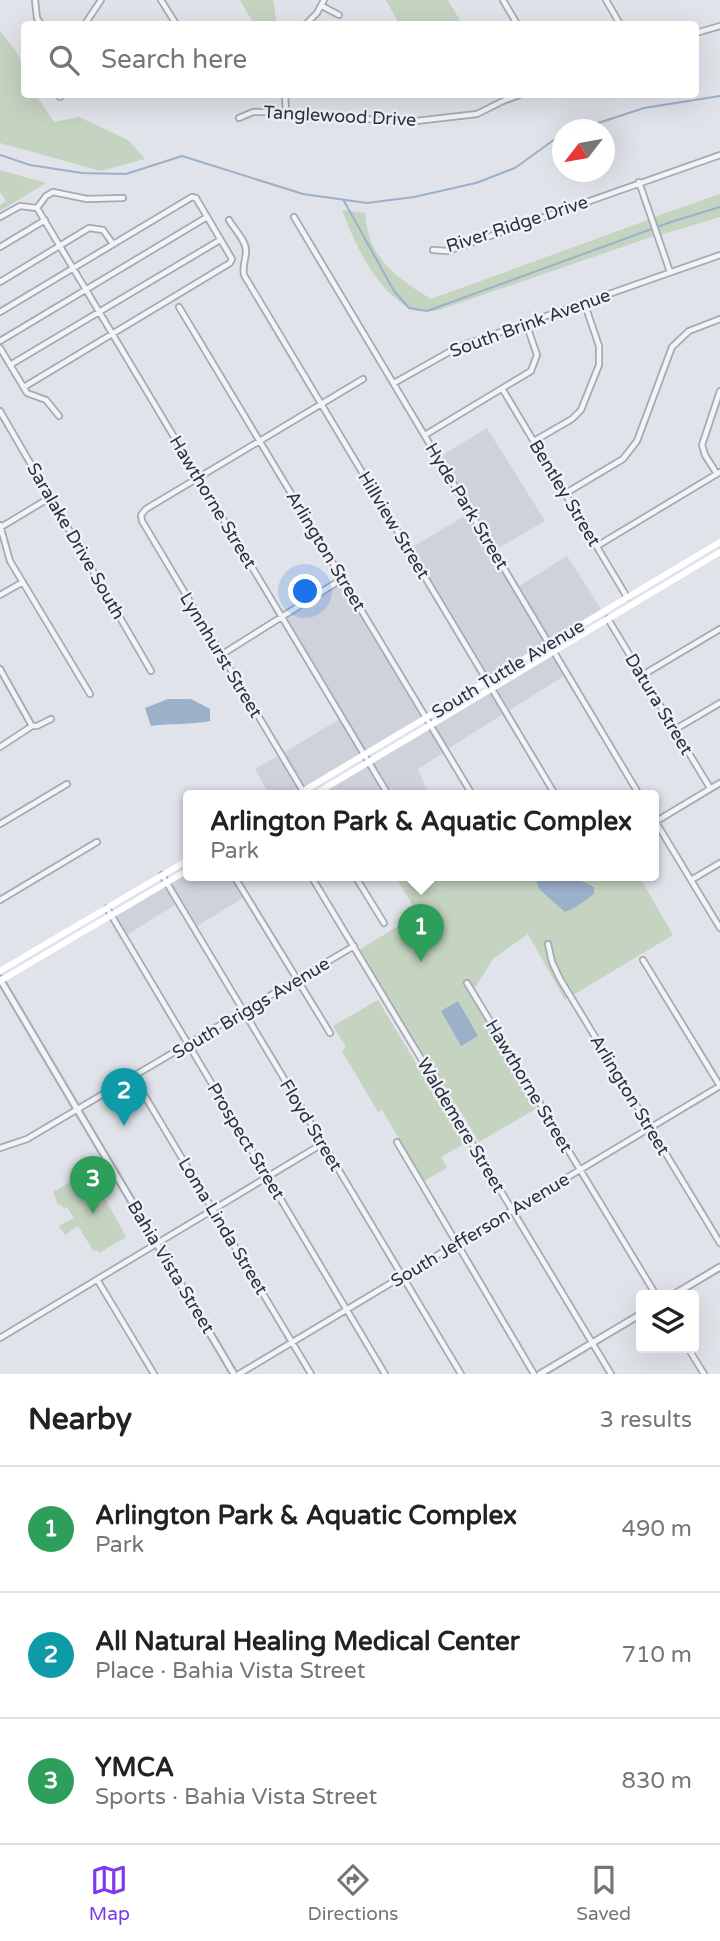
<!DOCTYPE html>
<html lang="en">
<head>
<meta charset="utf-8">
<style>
	body { margin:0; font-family:"Varela Round",sans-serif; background:#f2f2f2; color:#222 }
	.controls { position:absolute; right:21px; bottom:21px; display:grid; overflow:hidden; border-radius:7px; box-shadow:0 7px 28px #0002 }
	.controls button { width:63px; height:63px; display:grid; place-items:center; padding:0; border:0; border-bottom:2px solid #e0e0e0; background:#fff; color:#222; font:35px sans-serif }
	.compass { position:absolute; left:552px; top:119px; width:63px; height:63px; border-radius:50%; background:#fff; box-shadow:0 7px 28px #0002; rotate:239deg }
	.you { position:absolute; left:306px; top:592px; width:24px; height:24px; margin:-18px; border:5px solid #fff; border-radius:50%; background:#1a73e8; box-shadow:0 0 0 10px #1a73e833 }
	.badge { display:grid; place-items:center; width:46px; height:46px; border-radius:50%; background:#7c3aed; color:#fff; font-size:23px; font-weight:700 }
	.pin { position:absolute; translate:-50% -58px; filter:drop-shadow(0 2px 4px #0008) }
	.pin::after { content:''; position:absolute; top:37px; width:24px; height:21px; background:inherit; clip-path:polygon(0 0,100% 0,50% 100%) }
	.popup { position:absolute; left:183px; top:790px; width:476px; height:91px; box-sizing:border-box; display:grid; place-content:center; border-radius:7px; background:#fff; filter:drop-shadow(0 2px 5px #0005); font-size:23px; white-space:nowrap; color:#767676 }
	.popup b { font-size:26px; color:#222 }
	.popup::after { content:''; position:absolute; left:50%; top:100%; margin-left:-14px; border:14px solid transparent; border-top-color:#fff }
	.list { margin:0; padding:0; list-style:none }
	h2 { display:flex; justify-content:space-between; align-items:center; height:91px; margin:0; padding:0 28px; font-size:30px }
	h2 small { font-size:23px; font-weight:400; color:#767676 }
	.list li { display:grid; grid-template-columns:46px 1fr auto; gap:21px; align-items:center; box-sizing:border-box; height:126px; padding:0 28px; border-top:2px solid #e0e0e0 }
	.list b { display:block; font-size:26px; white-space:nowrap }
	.list p { margin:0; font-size:23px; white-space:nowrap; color:#767676 }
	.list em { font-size:23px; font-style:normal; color:#767676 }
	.icon { flex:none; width:38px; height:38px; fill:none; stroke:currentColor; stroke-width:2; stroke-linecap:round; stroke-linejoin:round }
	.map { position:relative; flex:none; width:720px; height:1374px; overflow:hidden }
	.search { position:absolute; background:#fff; box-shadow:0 7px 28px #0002; left:21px; right:21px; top:21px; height:77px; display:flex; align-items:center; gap:18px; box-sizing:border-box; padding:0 24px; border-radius:7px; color:#767676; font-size:26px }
	.sheet { height:469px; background:#fff }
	nav { display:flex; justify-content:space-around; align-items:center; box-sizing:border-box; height:98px; border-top:2px solid #e0e0e0; background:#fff; font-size:19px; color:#767676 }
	nav a { display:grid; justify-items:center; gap:4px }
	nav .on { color:#7c3aed }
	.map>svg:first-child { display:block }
</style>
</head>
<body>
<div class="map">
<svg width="720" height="1374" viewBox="0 0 720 1374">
	<rect width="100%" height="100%" fill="#e0e3e9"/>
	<path fill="#ced2db" d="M487 428 545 521 497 549 441 456Z
		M468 514 545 643 488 677 411 548Z
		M567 556 601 609 550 640 519 586Z
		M341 583 421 718 365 751 286 618Z
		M552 656 564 676 508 711 496 690Z
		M490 693 503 714 448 749 434 727Z
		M340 719 360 754 304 787 283 753Z
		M429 730 443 753 418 769 427 790 417 796H392L373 763Z
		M278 756 298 790 289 796H270L255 769Z
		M368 766 385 796H317Z
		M188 873V876H230L243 898 197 926 171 883Z
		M165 886 176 904 127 935 116 916Z"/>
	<path fill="#c5d3c1" d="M240 0H273L277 24H254Z
		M386 0H448L462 24H399Z
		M0 31C22 59 24 58 24 94L36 95 54 122 79 117 128 140 145 159 101 171 0 143Z
		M0 170 46 183 0 211V205L6 201 0 192Z
		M720 194V217L660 235 654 217Z
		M342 210 365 213C368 258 395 277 431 299L648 220 654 236 436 311C428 311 416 312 409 308 375 288 355 245 342 210Z
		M395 876H639L673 935 573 995 547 952 551 969 568 998 565 1000 528 934 493 959 474 989 469 980 464 982 537 1108 479 1142 456 1104 453 1105 359 950 418 914Z
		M378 1000 464 1144 441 1157 447 1168 424 1181 382 1110 378 1112 342 1051 346 1047 333 1026Z
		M92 1169 100 1182 97 1184 126 1237 99 1253 97 1250 94 1252 78 1226 65 1235 59 1226 74 1218 67 1207 64 1209 61 1204 58 1205 53 1192Z"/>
	<path fill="#9bb0c9" d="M168 699H191L210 709V721C190 725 171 723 151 726L145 708Z
		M535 876H570L594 887V894L576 907 565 912 539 889Z
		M458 1001 478 1036 461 1046 441 1011Z"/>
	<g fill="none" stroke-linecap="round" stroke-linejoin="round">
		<path stroke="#9bb0c9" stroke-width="2" d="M577 130 644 108 720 96
			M0 155 30 165 82 173 126 174 182 156 303 194 367 203 414 197 476 183 515 168 562 134
			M344 201 394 291 409 308 427 311 671 222 720 207"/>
		<g stroke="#a5aab3" stroke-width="8">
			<path id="minor" d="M35 0 37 18 41 24
				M161 0 176 24
				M503 0 517 24
				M606 0 620 24
				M322 6 339 15
				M85 24 101 0
				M306 24 317 13 324 0
				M696 33 720 26
				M59 94 60 97
				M285 94 286 113
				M239 118 253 112H272L407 122 477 114 503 101 522 94
				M639 182 670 272
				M37 208 389 796
				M37 208 46 196 53 192 87 199 123 198
				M0 217 20 206 37 208
				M294 217 640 796
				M229 220C234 229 246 240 246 251 246 260 242 265 244 275L556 796
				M0 247 45 220
				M433 250 448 251 720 155
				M0 282 89 228 103 230 113 244
				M179 307 473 796
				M0 312 192 197 196 198 232 259 230 263 24 387
				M0 341 207 217
				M0 348 27 393 46 400 59 416
				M10 365 220 240
				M394 383 458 347 720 255
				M503 390 627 597
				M0 411 151 671
				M425 435 531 371 537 355 526 323
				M534 441 572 419 581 410 599 365V346L584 302
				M717 474 705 455 702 445 720 391
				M566 493 623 459 637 441 672 347 689 331 720 319
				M0 525 10 561 90 694
				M1 527 51 497
				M597 546 720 472
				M0 595 23 582
				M608 619 710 788
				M221 655 342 579
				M0 669 32 726
				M641 676 720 629
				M674 730 720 703
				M0 747 32 726H37L51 719
				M306 796 142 521 141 515 146 509 363 379
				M654 819 720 928
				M655 822 720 783
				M0 824 67 784
				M162 875 461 1374
				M234 876 330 1033
				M311 876 611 1374
				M355 876 384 923
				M691 880 720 863
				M0 900 97 842
				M107 908 385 1374
				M548 944 552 962 560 979 720 1243
				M643 960 720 1086
				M467 983 656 1295
				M134 1078 311 1374
				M397 1142 534 1374
				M0 1148 27 1139 354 946
				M98 1281 154 1374
				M0 1338 322 1144
				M688 1348 704 1374
				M239 1374 720 1086"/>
		</g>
		<g stroke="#a5aab3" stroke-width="9">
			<path id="tertiary" d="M0 979 234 1374
				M673 1295 720 1267
				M540 1374 641 1314"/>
		</g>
		<use href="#minor" stroke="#f3f4f7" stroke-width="4.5"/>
		<use href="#tertiary" stroke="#f3f4f7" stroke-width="5"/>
		<path stroke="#fff" stroke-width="6" d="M295 796 720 542
			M312 796 720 552
			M0 971 188 860
			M0 981 188 870"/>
	</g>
	<g text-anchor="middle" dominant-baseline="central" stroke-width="5" stroke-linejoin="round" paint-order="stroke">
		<g font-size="18" fill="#293141" stroke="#f0f2f7">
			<text transform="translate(340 116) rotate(3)">Tanglewood Drive</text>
			<text transform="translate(517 224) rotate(-18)">River Ridge Drive</text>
			<text transform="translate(530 323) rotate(-20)">South Brink Avenue</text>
			<text transform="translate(565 493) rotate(59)">Bentley Street</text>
			<text transform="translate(213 502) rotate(59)">Hawthorne Street</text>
			<text transform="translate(467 506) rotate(59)">Hyde Park Street</text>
			<text transform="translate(394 525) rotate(59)">Hillview Street</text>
			<text transform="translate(76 541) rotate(60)">Saralake Drive South</text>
			<text transform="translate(326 551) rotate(59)">Arlington Street</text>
			<text transform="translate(221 655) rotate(59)">Lynnhurst Street</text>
			<text transform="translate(508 669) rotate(-31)">South Tuttle Avenue</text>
			<text transform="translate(659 704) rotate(59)">Datura Street</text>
			<text transform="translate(251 1008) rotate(-31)">South Briggs Avenue</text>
			<text transform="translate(529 1086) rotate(59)">Hawthorne Street</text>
			<text transform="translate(630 1095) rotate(59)">Arlington Street</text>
			<text transform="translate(311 1125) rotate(59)">Floyd Street</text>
			<text transform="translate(461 1125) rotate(59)">Waldemere Street</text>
			<text transform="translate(246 1141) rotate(59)">Prospect Street</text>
			<text transform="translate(223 1226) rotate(59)">Loma Linda Street</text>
			<text transform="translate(480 1230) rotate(-31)">South Jefferson Avenue</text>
			<text transform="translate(171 1267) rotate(59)">Bahia Vista Street</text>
		</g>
	</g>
</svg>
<div class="controls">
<button><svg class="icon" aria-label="layers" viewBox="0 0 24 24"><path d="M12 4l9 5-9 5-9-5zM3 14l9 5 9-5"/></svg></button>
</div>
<svg class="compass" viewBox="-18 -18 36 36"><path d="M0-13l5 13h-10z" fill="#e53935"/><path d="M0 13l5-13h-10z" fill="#767676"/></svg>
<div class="you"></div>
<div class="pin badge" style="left:421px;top:962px;background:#2e9e5b">1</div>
<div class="popup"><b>Arlington Park &amp; Aquatic Complex</b>Park</div>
<div class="pin badge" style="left:124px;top:1126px;background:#0f9aa8">2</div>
<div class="pin badge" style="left:93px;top:1214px;background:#2e9e5b">3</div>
<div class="search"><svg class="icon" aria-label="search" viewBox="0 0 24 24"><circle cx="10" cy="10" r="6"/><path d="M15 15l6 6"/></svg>Search here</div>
</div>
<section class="sheet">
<h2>Nearby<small>3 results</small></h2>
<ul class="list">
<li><span class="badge" style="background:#2e9e5b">1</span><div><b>Arlington Park &amp; Aquatic Complex</b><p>Park</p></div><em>490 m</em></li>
<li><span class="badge" style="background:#0f9aa8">2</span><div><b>All Natural Healing Medical Center</b><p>Place · Bahia Vista Street</p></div><em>710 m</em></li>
<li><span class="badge" style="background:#2e9e5b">3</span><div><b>YMCA</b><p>Sports · Bahia Vista Street</p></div><em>830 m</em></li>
</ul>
</section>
<nav>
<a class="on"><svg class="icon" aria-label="map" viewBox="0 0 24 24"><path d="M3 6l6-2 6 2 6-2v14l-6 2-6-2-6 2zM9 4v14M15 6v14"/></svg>Map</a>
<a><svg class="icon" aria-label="directions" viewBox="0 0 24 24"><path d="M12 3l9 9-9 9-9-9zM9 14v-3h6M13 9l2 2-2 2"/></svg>Directions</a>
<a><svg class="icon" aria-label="saved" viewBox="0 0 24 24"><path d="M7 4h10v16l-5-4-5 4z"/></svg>Saved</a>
</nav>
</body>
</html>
